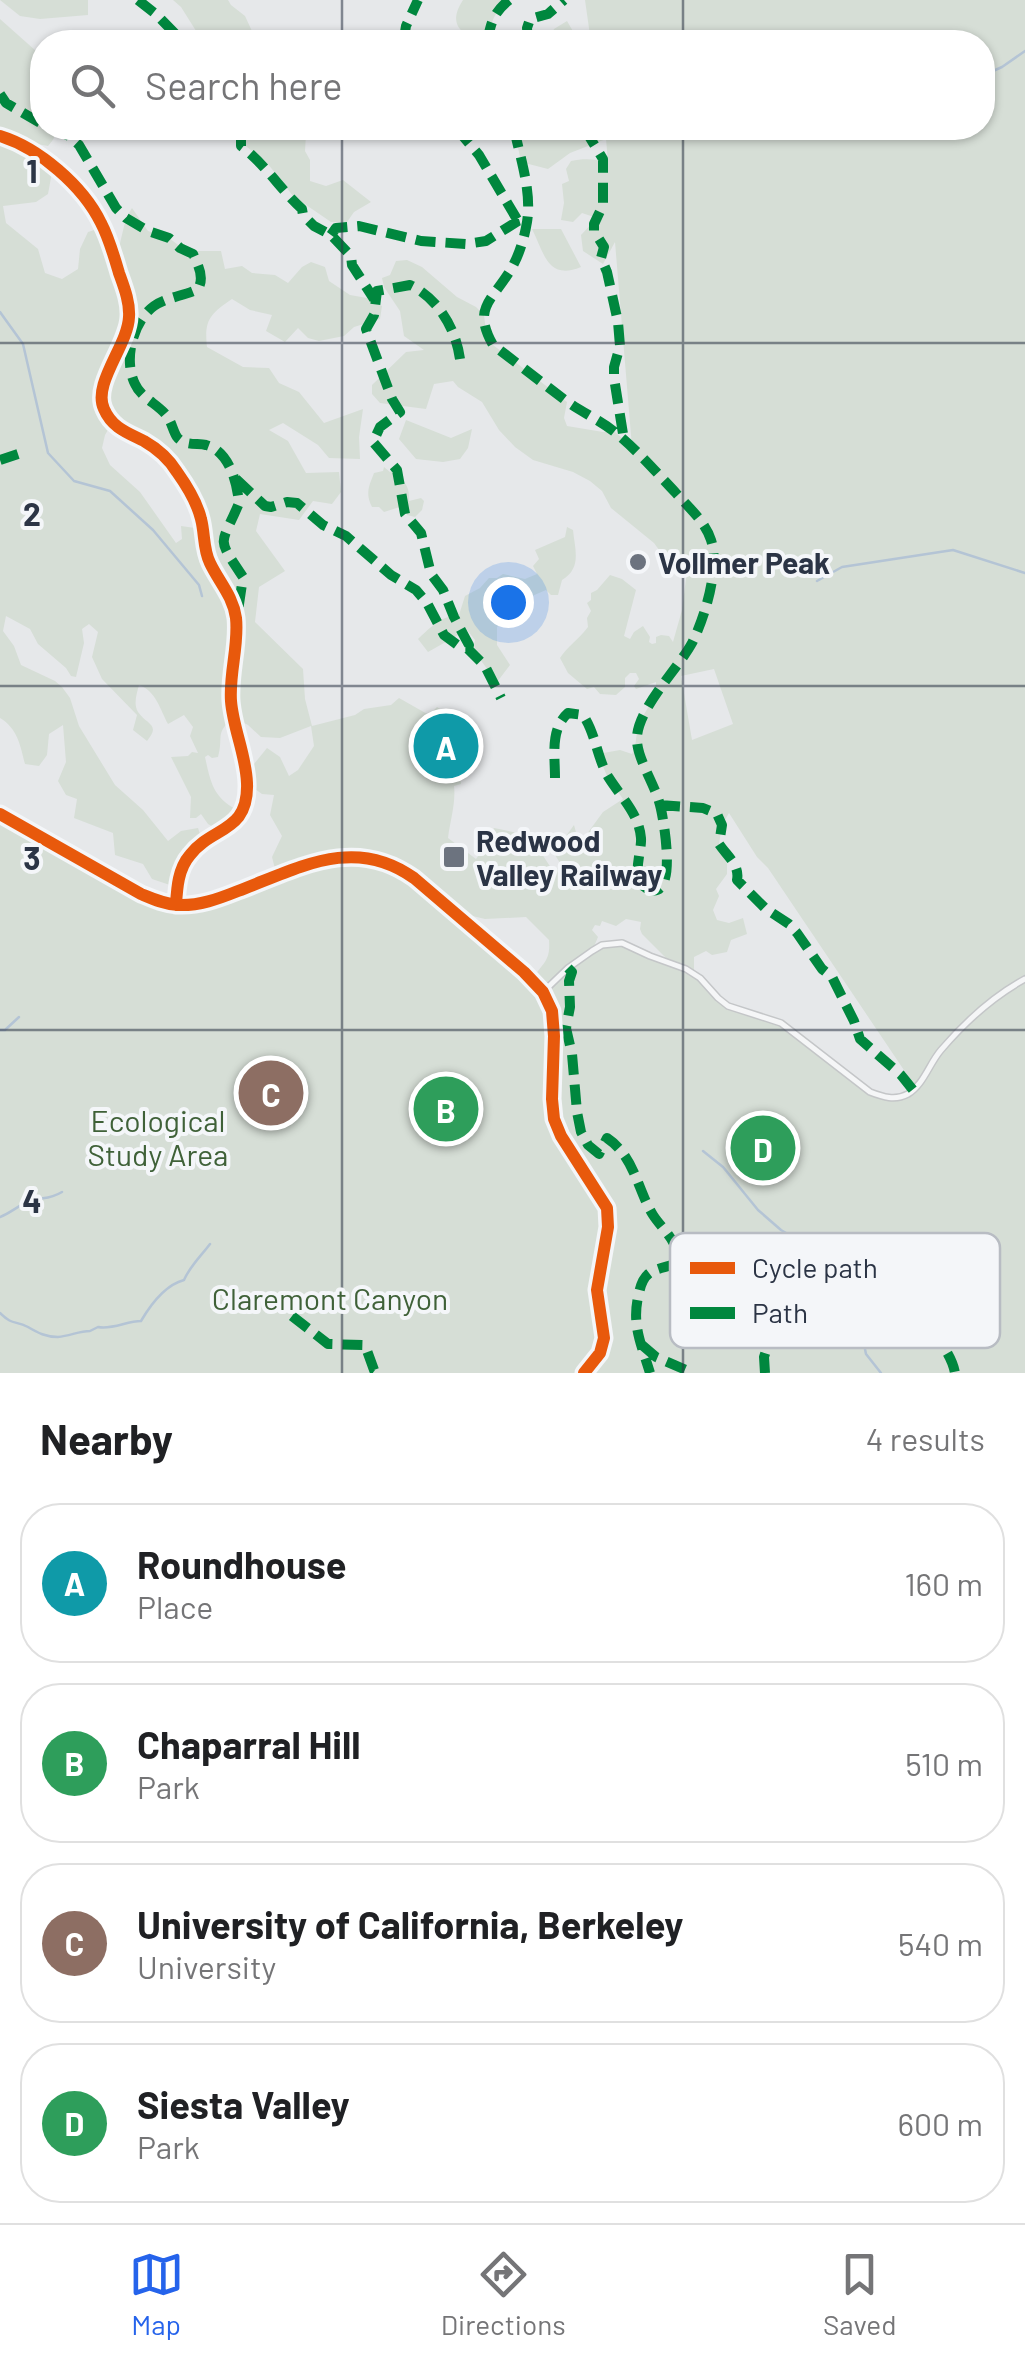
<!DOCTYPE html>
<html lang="en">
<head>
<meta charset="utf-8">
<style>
	body { margin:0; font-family:Barlow,sans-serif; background:#f2f2f2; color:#202124 }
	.you { position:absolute; left:508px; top:602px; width:35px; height:35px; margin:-25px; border:8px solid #fff; border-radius:50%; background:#1a73e8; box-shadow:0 0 0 15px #1a73e833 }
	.badge { display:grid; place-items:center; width:65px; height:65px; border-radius:50%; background:#2563eb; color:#fff; font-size:32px; font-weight:700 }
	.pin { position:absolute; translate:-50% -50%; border:5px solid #fff; box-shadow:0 2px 10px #0006 }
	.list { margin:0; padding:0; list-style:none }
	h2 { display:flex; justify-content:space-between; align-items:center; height:130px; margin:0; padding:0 40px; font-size:42px }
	h2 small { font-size:32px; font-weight:400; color:#757577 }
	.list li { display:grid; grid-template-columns:65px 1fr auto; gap:30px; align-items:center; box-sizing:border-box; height:160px; margin:0 20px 20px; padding:0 20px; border:2px solid #e0e0e0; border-radius:40px }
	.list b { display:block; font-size:38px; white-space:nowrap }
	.list p { margin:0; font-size:32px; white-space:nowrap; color:#757577 }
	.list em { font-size:32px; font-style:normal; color:#757577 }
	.icon { flex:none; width:55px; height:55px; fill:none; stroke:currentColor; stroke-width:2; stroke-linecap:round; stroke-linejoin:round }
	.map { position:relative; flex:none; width:1025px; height:1373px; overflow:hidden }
	.search { position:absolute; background:#fff; box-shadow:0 2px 8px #0004; left:30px; right:30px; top:30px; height:110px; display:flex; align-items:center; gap:25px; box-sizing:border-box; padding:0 35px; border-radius:40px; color:#757577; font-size:38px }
	.sheet { height:850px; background:#fff }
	nav { display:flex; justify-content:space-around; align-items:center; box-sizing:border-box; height:140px; border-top:2px solid #e0e0e0; background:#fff; font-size:28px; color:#757577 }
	nav a { display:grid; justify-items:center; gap:5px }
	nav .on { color:#2563eb }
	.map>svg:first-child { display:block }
</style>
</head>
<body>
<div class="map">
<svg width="1025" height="1373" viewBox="0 0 1025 1373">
	<rect width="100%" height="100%" fill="#e6e8ea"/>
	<path fill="#d6ded6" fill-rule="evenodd" d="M0 0H88V15L40 19 20 16Z
		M173 0H228L231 5 245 16 257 42H203L181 7Z
		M463 0H509C493 13 491 23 487 42 463 36 446 26 463 0Z
		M585 0H1025V1373H0V814L161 903 197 905 277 877 272 857 282 836 270 815 274 795 262 794 247 783 254 764 267 748 280 757 289 776 298 770 314 746 311 726 280 738 261 737 248 725 234 718C214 733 224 736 218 757L212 758 208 755 205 757C211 785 214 799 241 812L233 824 217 829 208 824 201 814 196 818H190L191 797 171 757 188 756 192 752 198 753 190 736 193 727 184 715 168 724C160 709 156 691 139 685 137 693 133 704 138 712 147 725 161 724 147 741L133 730 137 715 102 679 92 657 98 632 89 624 82 629 84 643 76 677 71 676 66 668 38 644 30 629 6 616 3 631 14 646 21 665 55 681 62 687 70 698 79 726 115 785 143 810 168 841 181 831 198 828 203 843 192 852 178 882 170 885 152 879 143 864 115 855 113 833 74 818 77 799 66 795 58 781 66 762 63 725 49 734 47 755 39 766 25 764C20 745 18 729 0 718V19L36 51 42 59V128H54C56 136 54 139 48 146L37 144 40 154 53 167 48 194 36 202 3 206 6 223 38 249 45 273 62 279 78 269 80 249 88 232 104 227 116 260 126 218 132 208 148 231 169 238 186 251H221L225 269 242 266 252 273 275 275 288 283 302 267 311 262 325 267 329 281 350 295 367 298 382 306 380 319 354 327 344 336 319 341 308 338 298 328 285 342 266 331 272 315 250 310 232 299C210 314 204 320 207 347L243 367 269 368 279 383 299 392 324 423 363 409 359 437 360 459 329 458 318 445 283 423 269 430 288 441 306 473 339 472 341 492 332 504 313 501 299 520 260 514 256 531 285 571 259 587 255 622 303 669 305 699 312 726 355 715 364 709 391 705 399 698 429 715 437 707 461 721 463 734 458 756 461 784 454 786C456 803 450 821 448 838L476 859 486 845 494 828 523 834 540 851 555 874 560 863 552 850 555 838 566 836 574 825 577 836 584 838 603 812 623 799 607 776 598 754 620 750 632 754C637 745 635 739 638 729 642 712 657 701 656 682L636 689 634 686 639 679 636 673H630L625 678V687L616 695 600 694 594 687 587 689 568 673 560 658C567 647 580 638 588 627L587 618 591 611 587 603 591 600V593L597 590 610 575 622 579 636 590 624 636 630 639 634 632 643 626 650 637 649 642 652 644 656 643V637L661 635 669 636 673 642 682 610 687 571 670 565 654 543 611 508 602 491 590 481 573 472 533 460 515 447 499 430 482 402 458 387 453 381 434 384 426 409 380 403 372 394V385L406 352 424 350 404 336 400 311 384 287 382 278 390 275 396 261 407 260 422 267 457 297 476 307 484 315 486 332 493 345 567 402 564 418 567 426 603 432 614 431 632 447 615 242 603 264 583 251 581 235 597 218 582 213 573 222 561 220 564 203 562 184 569 181 566 169 571 161C584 158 595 159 608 162L606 139 570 153 548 169 521 162 514 128H982V42H548L554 29 567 21 574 33 590 35ZM112 423 162 453 201 516 202 529 181 526 182 539 176 543 140 492 110 465 102 448 105 435ZM714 669 733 724 692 740 681 676ZM729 813 757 857 768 868 916 1088 896 1098 870 1092 781 1023 728 1006 694 973V957L706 951 712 955 727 952 731 940 747 934 743 918 729 923 717 920 713 910 719 896 716 889 727 874V864L719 844 722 825ZM456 912 485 919 526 917 549 940C551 964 540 963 533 980ZM626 919 641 922 640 929 642 934 669 961 612 942 593 949 598 937 592 930 595 925 600 926 602 921 616 926Z
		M245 128H300L306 134 305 151 310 160V181L326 186 343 180 371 202 354 212 347 222H331L293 196 268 164 242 143Z
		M532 229H561L581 267C547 281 544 252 532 229Z
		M406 420 451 438 472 429 468 448 460 459 443 462 416 459 399 439Z
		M384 467 390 472 394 470C403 483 410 483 409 501L421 498 424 501 422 510 415 517 407 515 406 505 384 512 379 507H372C365 494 369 486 374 473L383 471Z
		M567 527 573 530C575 550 582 568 562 580L558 595H551L546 590 532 596 497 627V645L510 665 494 686C491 680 489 671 485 666 478 655 472 654 475 640L467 630 428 652 418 639C431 627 441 616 459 615L465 596 480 588 489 578H497L503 574 525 579 537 574 533 566 539 559 535 550 565 537Z"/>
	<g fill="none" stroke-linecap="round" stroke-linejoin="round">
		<path stroke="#b4c4d5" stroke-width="2.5" d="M982 76 1002 67 1025 51
			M0 312 23 344 48 453 74 481 110 491 153 530 199 585 202 596
			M817 581 842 567 953 550 1025 573
			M0 1030H5L19 1017
			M703 1151 723 1167 758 1210 781 1230 796 1239 823 1270 830 1276
			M0 1217C11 1213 20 1204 30 1201 43 1196 47 1201 62 1192
			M845 1290 858 1315 866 1354 881 1373
			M0 1313C13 1326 15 1320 28 1327 38 1333 46 1337 58 1337 70 1336 79 1331 90 1331L98 1327C112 1330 127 1321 141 1321 151 1304 165 1285 184 1280 190 1266 201 1256 210 1244"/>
		<g stroke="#c4c6c8" stroke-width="8">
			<path id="minor" d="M543 992 568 968 592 951 602 945 622 943 650 956 686 969 700 978 718 998 728 1006 781 1023 870 1092C883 1097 895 1101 908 1094 924 1084 929 1064 941 1050 965 1022 992 997 1025 979"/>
		</g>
		<g stroke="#c4c6c8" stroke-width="10">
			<path id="tertiary" d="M0 136C39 148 83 186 101 223 109 238 114 256 119 273 124 287 130 302 129 317 128 345 92 384 104 409 112 428 128 433 144 441 158 449 169 459 177 472 187 486 197 502 201 519 205 534 203 549 210 563 219 582 233 596 236 618 239 645 229 673 231 701 233 728 246 755 247 783 249 833 212 826 190 855 178 869 177 888 176 905
				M0 814 141 894C153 899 164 904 178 905 199 906 218 899 238 891 299 868 354 835 414 878L524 972 543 992 552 1011 554 1036 552 1099 554 1119 561 1136 607 1208 608 1227 597 1290 604 1338 600 1353 584 1373"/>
		</g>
		<use href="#minor" stroke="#f5f6f7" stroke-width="5"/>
		<use href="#tertiary" stroke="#f5f6f7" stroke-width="8"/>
		<path stroke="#00873e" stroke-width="10" stroke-dasharray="20 10" stroke-linecap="butt" d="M138 0 157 15 183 42
			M406 42 404 38 406 26 418 0
			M487 42C491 23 493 13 509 0
			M528 42 527 28 530 19 548 14 564 0
			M0 94 6 103 42 124
			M51 128 69 136 79 145 116 208 126 218 148 231 169 238 180 248 193 254C198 266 205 276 198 289 184 296 167 297 154 306 133 321 123 360 135 384 141 398 158 404 167 416 172 423 173 431 177 437 184 446 197 443 206 445 229 451 237 482 239 503 221 547 215 535 243 577L238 611
			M241 128V146C265 164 280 189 302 209L303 215 314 226 331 235 351 256 352 265 374 299
			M456 128 479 155 518 221
			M514 128C520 158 532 191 527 222 524 240 518 259 508 274 490 302 473 309 493 345 517 363 541 382 565 400 581 412 600 420 616 433 638 451 656 472 675 492 688 507 705 521 711 540 720 568 705 617 692 643 678 669 635 711 637 741 638 760 655 785 660 805 663 816 680 906 646 888 630 879 642 852 641 838 639 814 621 797 609 778 597 759 596 734 583 715L568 713C550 729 555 755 555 778
			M584 128 603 159V205L594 224V231L604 247 601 258 607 272 618 322 620 346 614 367V378L624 440
			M331 235 336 228 359 226 421 241 466 244 486 241 518 221 528 218
			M460 359C456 329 438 298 410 285L377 291 374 315 366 329 392 399 400 412 380 427 373 442 397 470 405 514 421 533 431 574 443 590 454 617 469 645 468 649
			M0 460 18 454
			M236 479 265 506 271 507 287 502 297 503 323 525 346 536 391 575 416 590 427 603 444 635 463 649H468L485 666 501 698
			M660 805 703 808 717 814 722 825 719 844C727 856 740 865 737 880L766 909 789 924 797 933 822 969 832 977 854 1021 860 1039 901 1075 913 1090
			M568 968 572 972 569 981 570 1007 566 1028 572 1054 577 1112 581 1132 588 1145 599 1154 607 1138C635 1157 637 1189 653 1215 660 1226 672 1236 676 1249 679 1257 678 1256 675 1264 667 1267 658 1268 651 1272 643 1277 641 1284 639 1293 631 1324 641 1343 650 1373
			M292 1316 328 1344 365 1345 374 1370 378 1373
			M642 1345 656 1357 693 1373
			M765 1373 764 1357 772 1332 793 1315 806 1290 817 1279C827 1280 832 1284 840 1286 848 1287 857 1285 865 1287 898 1296 949 1338 955 1373"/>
		<g stroke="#f4f6f9" stroke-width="19">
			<path id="cycleway" d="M0 136C39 148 83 186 101 223 109 238 114 256 119 273 124 287 130 302 129 317 128 345 92 384 104 409 112 428 128 433 144 441 158 449 169 459 177 472 187 486 197 502 201 519 205 534 203 549 210 563 219 582 233 596 236 618 239 645 229 673 231 701 233 728 246 755 247 783 249 833 212 826 190 855 178 869 177 888 176 905
				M0 814 141 894C153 899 164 904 178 905 199 906 218 899 238 891 299 868 354 835 414 878L524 972 543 992 552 1011 554 1036 552 1099 554 1119 561 1136 607 1208 608 1227 597 1290 604 1338 600 1353 584 1373"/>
		</g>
		<use href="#cycleway" stroke="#e8590c" stroke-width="12"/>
	</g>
	<path fill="none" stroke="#2b3445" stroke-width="2.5" stroke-opacity="0.55" d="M342 0V42M683 0V42M342 128V1373M683 128V1373M0 343H1025M0 686H1025M0 1030H1025"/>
	<g fill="#6c737f" stroke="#f4f6f9" stroke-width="4">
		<circle cx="638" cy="562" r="10"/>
		<rect x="442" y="845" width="24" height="24" rx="5"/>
	</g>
	<g text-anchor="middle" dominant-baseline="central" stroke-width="8" stroke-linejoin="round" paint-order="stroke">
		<g font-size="30" font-weight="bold" fill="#2b3445" stroke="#f4f6f9" text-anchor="start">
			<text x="658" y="562">Vollmer Peak</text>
			<text x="476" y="840">Redwood<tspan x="476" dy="34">Valley Railway</tspan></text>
		</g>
		<g font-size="30" fill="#3f6138" stroke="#f4f6f9">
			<text x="158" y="1120">Ecological<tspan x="158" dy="34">Study Area</tspan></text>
			<text x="330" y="1298">Claremont Canyon</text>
		</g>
	</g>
	<rect x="670" y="1233" width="330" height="115" rx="15" fill="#f4f6f9" stroke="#b8bcc3" stroke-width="2.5"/>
	<rect x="690" y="1262" width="45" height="12" fill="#e8590c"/>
	<rect x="690" y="1307" width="45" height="12" fill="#00873e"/>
	<g font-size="28" fill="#2b3445">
		<text x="752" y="1278">Cycle path</text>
		<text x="752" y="1323">Path</text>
	</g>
	<g font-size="32" text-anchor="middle" font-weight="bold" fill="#2b3445" stroke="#f4f6f9" stroke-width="8" stroke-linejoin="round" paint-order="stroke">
		<text x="32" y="183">1</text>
		<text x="32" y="526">2</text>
		<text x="32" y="870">3</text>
		<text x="32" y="1213">4</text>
	</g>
</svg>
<div class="you"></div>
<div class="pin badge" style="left:446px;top:746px;background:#0f9aa8">A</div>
<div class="pin badge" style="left:446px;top:1109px;background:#2e9e5b">B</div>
<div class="pin badge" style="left:271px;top:1093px;background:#8d6e63">C</div>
<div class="pin badge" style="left:763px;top:1148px;background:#2e9e5b">D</div>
<div class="search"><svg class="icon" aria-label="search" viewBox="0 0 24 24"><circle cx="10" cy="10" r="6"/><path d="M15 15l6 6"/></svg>Search here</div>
</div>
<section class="sheet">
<h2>Nearby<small>4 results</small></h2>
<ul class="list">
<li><span class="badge" style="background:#0f9aa8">A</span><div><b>Roundhouse</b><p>Place</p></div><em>160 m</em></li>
<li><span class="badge" style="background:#2e9e5b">B</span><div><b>Chaparral Hill</b><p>Park</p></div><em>510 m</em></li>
<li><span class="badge" style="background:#8d6e63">C</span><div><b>University of California, Berkeley</b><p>University</p></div><em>540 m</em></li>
<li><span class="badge" style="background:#2e9e5b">D</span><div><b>Siesta Valley</b><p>Park</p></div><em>600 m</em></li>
</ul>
</section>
<nav>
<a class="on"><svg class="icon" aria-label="map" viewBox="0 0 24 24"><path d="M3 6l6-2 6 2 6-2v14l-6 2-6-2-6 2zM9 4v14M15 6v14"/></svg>Map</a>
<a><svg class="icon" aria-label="directions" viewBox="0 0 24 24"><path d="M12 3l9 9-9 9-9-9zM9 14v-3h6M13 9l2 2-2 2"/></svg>Directions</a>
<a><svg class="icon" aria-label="saved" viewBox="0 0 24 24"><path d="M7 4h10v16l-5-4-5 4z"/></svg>Saved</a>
</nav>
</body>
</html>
